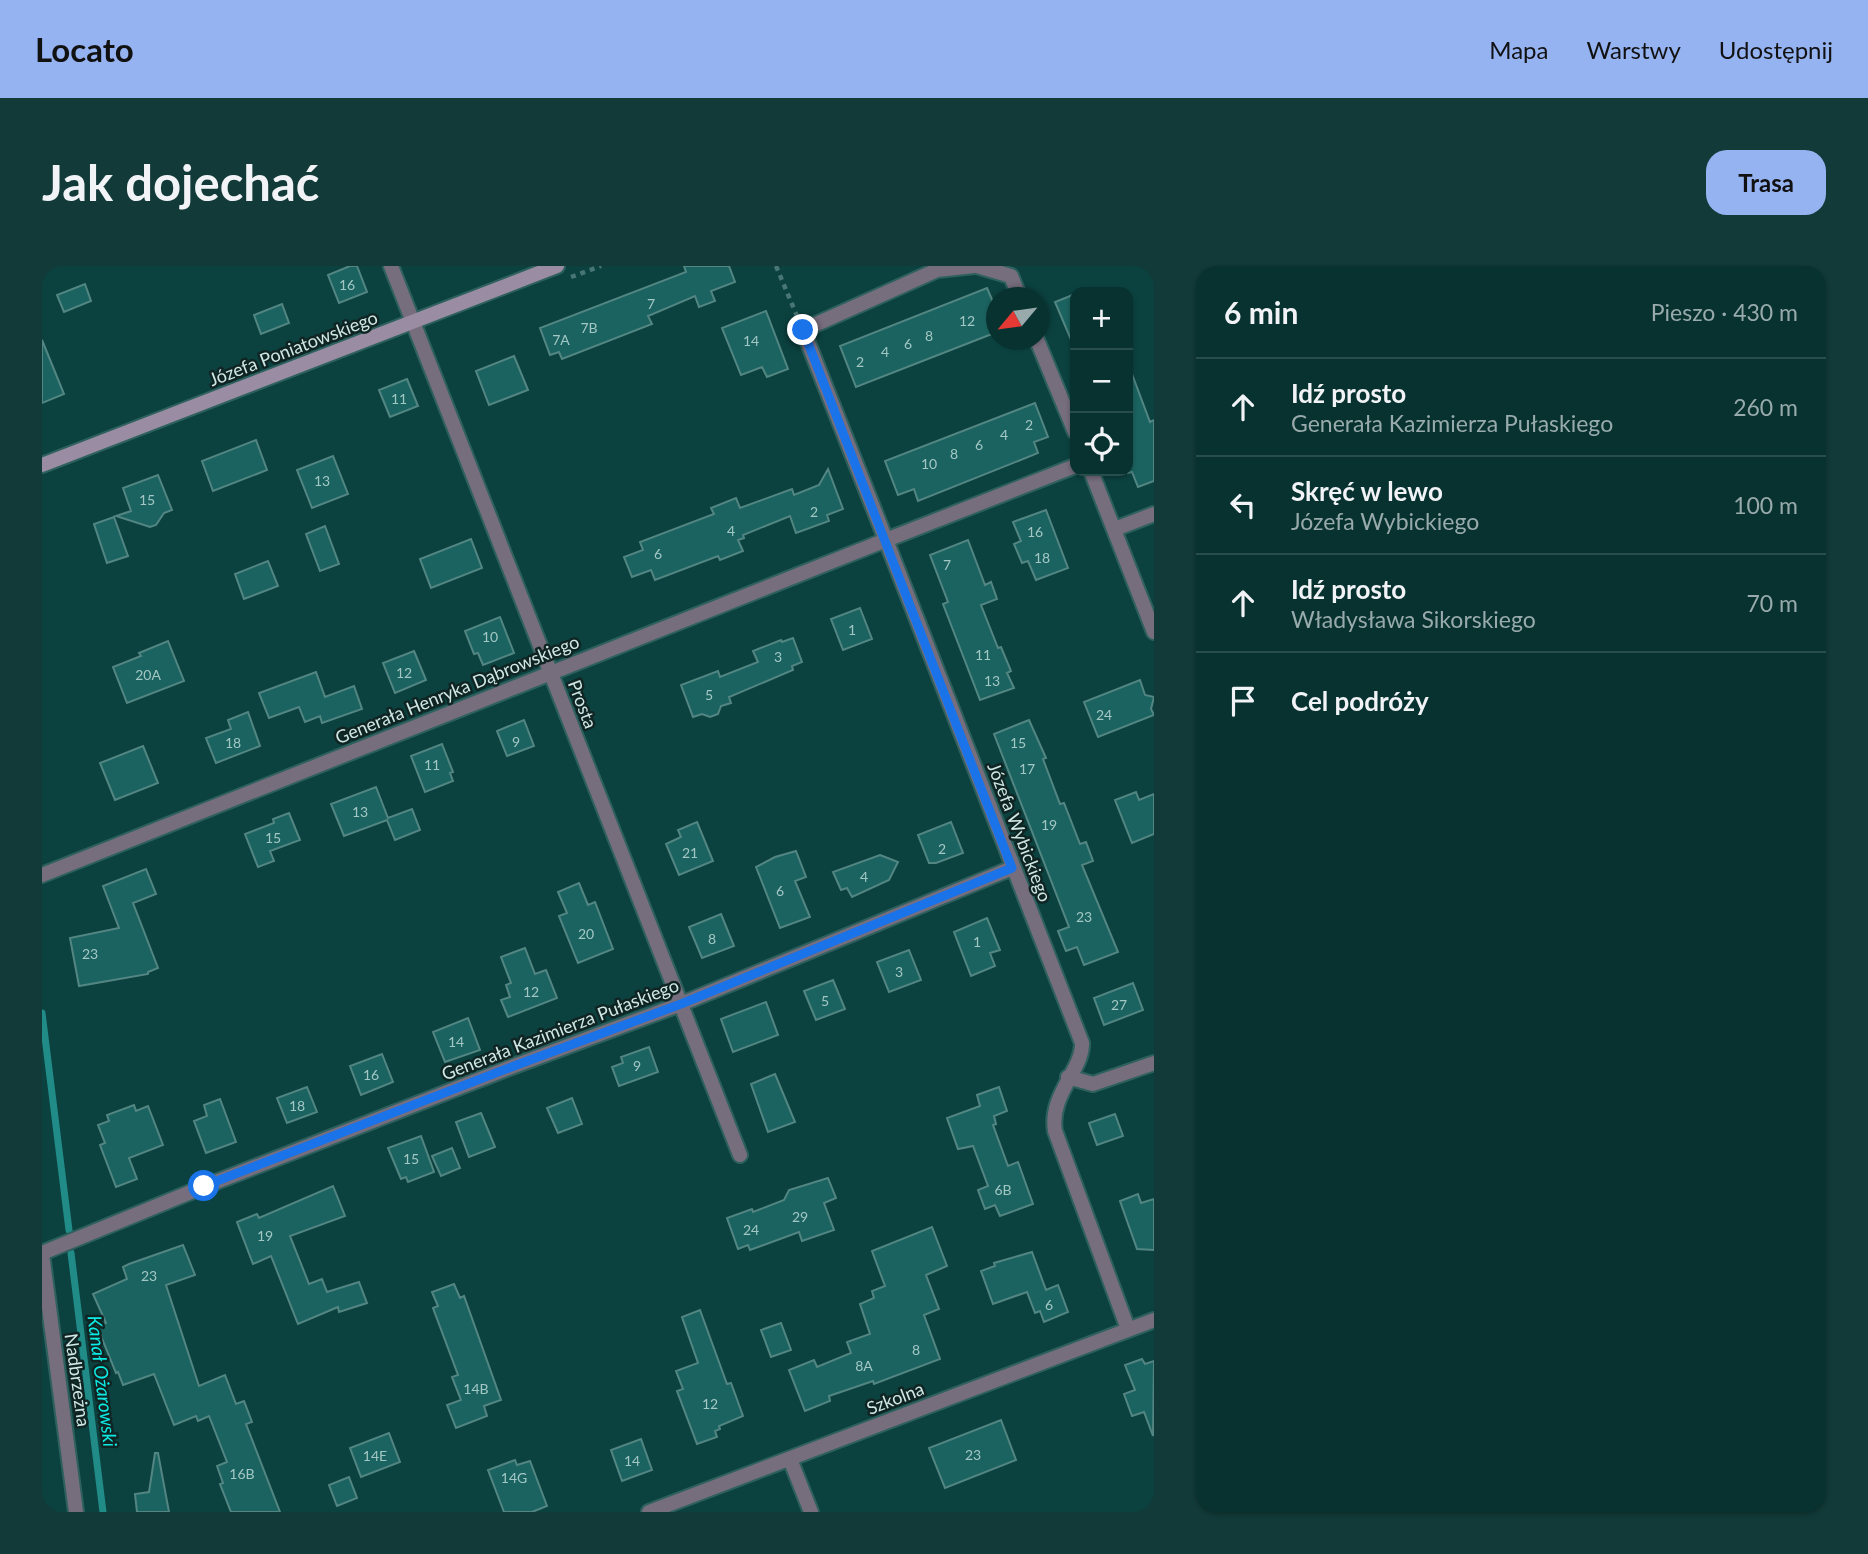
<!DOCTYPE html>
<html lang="pl">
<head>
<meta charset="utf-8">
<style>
	body { margin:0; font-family:Lato,sans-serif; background:#113a38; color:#f1f3f6 }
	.controls { position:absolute; right:21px; top:21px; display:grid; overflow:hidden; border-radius:14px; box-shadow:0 2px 5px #0004 }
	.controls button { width:63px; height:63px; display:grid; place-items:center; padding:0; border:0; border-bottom:2px solid #294d4c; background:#083230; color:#f1f3f6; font:35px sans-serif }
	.compass { position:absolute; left:944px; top:21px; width:63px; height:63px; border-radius:50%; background:#083230; box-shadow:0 2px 5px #0004; rotate:241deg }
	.stop { position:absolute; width:21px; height:21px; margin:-16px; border:5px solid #1a73e8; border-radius:50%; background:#fff }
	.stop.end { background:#1a73e8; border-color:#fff; box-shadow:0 2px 7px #0008 }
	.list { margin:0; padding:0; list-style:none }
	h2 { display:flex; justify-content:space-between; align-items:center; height:91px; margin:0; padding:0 28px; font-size:30px }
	h2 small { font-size:23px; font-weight:400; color:#98aaab }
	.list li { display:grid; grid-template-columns:46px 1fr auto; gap:21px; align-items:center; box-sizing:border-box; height:98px; padding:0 28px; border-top:2px solid #294d4c }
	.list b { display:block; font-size:26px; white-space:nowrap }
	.list p { margin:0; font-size:23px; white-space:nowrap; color:#98aaab }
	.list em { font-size:23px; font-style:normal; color:#98aaab }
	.icon { flex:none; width:38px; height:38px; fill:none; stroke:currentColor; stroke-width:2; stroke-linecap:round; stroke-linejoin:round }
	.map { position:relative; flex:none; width:1112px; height:1246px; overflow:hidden; border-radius:21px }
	header { display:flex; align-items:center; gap:42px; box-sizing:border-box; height:98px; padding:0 35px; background:#95b2f1; color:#111 }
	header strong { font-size:33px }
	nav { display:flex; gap:38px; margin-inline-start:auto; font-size:24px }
	.intro { display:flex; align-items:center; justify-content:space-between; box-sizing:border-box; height:168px; padding:0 42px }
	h1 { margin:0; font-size:49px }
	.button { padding:18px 32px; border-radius:21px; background:#95b2f1; color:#111; font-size:24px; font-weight:700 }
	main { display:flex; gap:42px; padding:0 42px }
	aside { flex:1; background:#083230; border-radius:21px; box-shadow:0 2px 5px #0004 }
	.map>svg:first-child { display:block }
</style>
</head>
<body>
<header>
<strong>Locato</strong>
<nav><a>Mapa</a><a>Warstwy</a><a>Udostępnij</a></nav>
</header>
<div class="intro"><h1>Jak dojechać</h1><a class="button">Trasa</a></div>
<main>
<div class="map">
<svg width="1112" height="1246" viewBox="0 0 1112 1246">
	<rect width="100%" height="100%" fill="#0b4240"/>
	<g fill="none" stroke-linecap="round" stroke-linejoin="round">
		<path stroke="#208b87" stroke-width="7" d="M0 747 27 964
			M29 987 61 1246"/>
	</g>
	<path fill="#1b6360" stroke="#538582" stroke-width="2" d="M308 0H315L325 26 297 37 286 9Z
		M642 0H687L693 16 669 25 673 35 657 41 653 30 606 50 610 58 520 93 517 86 508 89 498 62 644 6Z
		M43 18 49 35 22 46 15 29Z
		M945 22 955 45V66L814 121 798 80Z
		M1033 28V83L1013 36Z
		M240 38 247 57 219 68 212 49Z
		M724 45 746 103 725 111 720 101 699 109 680 62Z
		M0 74 22 128 0 137Z
		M472 90 486 124 447 139 434 105Z
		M1087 100 1108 156 1112 154V215L1096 221 1090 206 1086 207Z
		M365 113 376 140 348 151 337 124Z
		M993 137 1006 171 992 176 996 187 876 235 872 223 856 229 843 195Z
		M214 174 225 204 171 225 160 195Z
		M291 190 306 228 270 242 255 204Z
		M786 203 801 243 785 249 787 255 754 267 748 250 701 269 702 272 696 274 701 285 678 294 676 290 613 314 609 304 590 311 582 291 601 284 598 276 672 248 669 242 694 232 698 242 750 223 752 229 777 219Z
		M116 209 130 244 122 247 114 259 108 261 74 250 89 245 81 222Z
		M1004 244 1026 302 994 314 986 295 980 297 972 278 979 275 971 256Z
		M72 251 86 290 65 297 52 258Z
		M283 260 297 298 278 305 264 268Z
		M429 273 440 302 389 322 378 293Z
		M926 274 943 319 949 316 955 333 939 339 956 382 959 381 969 405 965 407 972 422 938 434 901 338 906 336 888 289Z
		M226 295 236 320 202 333 193 308Z
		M818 342 830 373 801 384 789 353Z
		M458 351 472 387 441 399 436 387 432 388 423 365Z
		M751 372 760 396 750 400 751 404 687 431 689 437 679 440 676 448 668 451 660 448 651 451 639 419 676 405 678 411 716 396 711 385 739 374 740 376Z
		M126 375 142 415 85 437 71 401 99 390 97 387Z
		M372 385 384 414 353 427 341 397Z
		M274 406 283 431 312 420 320 443 280 457 278 450 263 456 257 441 227 452 217 427Z
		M1098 414 1103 429 1112 431 1109 443 1112 449 1056 471 1042 436Z
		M206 446 218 480 174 497 164 472 189 463 186 454Z
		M482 454 492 480 465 490 455 465Z
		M987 454 1004 492 1001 493 1018 538 1022 537 1038 578 1044 576 1051 595 1040 599 1076 686 1042 699 1035 681 1024 685 1016 665 1027 661 952 468Z
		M400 478 411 506 408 507 411 515 383 526 369 490Z
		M101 480 116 517 73 534 58 497Z
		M334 521 346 552 370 543 378 564 353 574 345 554 302 570 289 538Z
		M1094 526 1097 534 1112 528V568L1090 577 1073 534Z
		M247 547 258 574 228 585 232 595 216 601 203 568 232 557 231 553Z
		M655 556 671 595 637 609 624 578 639 571 636 564Z
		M909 556 921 587 894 597H887L876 569Z
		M754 585 764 611 753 615 768 651 738 662 714 601 733 591Z
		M838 589 856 596 847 614 810 631 805 622 799 624 791 606Z
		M104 603 114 628 91 637 116 702 106 706V708L37 720 28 672 77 662 61 620Z
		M537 617 546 639 553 636 571 683 536 697 517 650 525 647 516 626Z
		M679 648 692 680 660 692 647 661Z
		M945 652 958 684 948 687 953 700 929 710 912 666Z
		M483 682 493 708 504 704 515 732 466 751 459 734 468 731 464 719 469 717 459 691Z
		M867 684 879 714 847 726 835 696Z
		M791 714 803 743 774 754 762 725Z
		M1091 717 1101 744 1062 759 1052 732Z
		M724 736 736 769 691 786 679 753Z
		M426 752 438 784 403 796 391 766Z
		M607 781 616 806 577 820 570 801 581 797 579 791Z
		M340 788 351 816 319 829 308 800Z
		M733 808 753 856 726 866 709 818Z
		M265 821 275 846 245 857 235 832Z
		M957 821 965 845 952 850 954 858 951 859 966 900 976 896 991 938 958 950 953 939 943 943 936 924 946 920 931 880 916 883 905 852 938 840 935 829Z
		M530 832 540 858 516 867 505 842Z
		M178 833 194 876 164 887 152 855 165 850 162 839Z
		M92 839 94 845 106 840 121 879 87 892 95 913 74 921 58 879 63 877 56 859 67 855 65 849Z
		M439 847 453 881 427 891 414 856Z
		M1073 848 1081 870 1055 879 1047 857Z
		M379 870 392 906 366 916 364 911 359 913 346 882Z
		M410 882 418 902 399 910 390 890Z
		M786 912 794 932 782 937 792 964 760 975 757 966 708 984 706 979 696 983 685 952 710 943 711 946 742 934 747 924Z
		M291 920 303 950 248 970 267 1018 280 1013 285 1026 317 1016 325 1037 297 1046 296 1041 256 1058 229 990 211 998 195 956 215 948 217 952Z
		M1096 928 1099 937 1112 933V984L1095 983 1078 935Z
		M890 961 905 1000 884 1009 897 1043 882 1049 898 1093 832 1118 831 1115 787 1130 788 1135 763 1145 747 1104 772 1094 775 1101 809 1087 805 1076 828 1068 818 1038 832 1032 830 1025 843 1020 830 985Z
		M141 979 153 1009 124 1019 157 1120 183 1109 194 1138 202 1135 210 1156 204 1158 238 1246H189L178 1218 181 1217 175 1200 185 1196 167 1150 156 1155 154 1150 132 1159 112 1108 81 1119 76 1106 74 1107 55 1060 64 1057 51 1028 85 1013 81 1001 87 998Z
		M990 986 1004 1024 1016 1019 1026 1046 1002 1056 998 1045 993 1047 985 1026 951 1038 939 1005 953 1000 952 997Z
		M412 1018 418 1032 422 1030 459 1134 442 1140 445 1150 414 1162 405 1139 419 1134 410 1111 416 1109 391 1042 396 1040 390 1026Z
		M658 1044 685 1118 689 1117 701 1150 677 1160 678 1163 673 1165 675 1171 655 1178 635 1125 641 1123 634 1105 656 1097 640 1051Z
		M739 1057 749 1084 729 1091 719 1064Z
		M1100 1093 1103 1098 1112 1095 1111 1170 1102 1146 1090 1150 1082 1128 1093 1124 1083 1099Z
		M959 1154 974 1194 903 1222 887 1182Z
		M347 1167 358 1196 319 1211 308 1182Z
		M599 1173 610 1204 580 1215 569 1184Z
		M113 1187H116L127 1246H95L93 1228 107 1226Z
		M473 1194 475 1199 488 1195 505 1240 490 1246H462L446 1204Z
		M307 1211 315 1232 295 1240 287 1219Z"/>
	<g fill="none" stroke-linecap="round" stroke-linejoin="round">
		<g stroke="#2e605e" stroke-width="18">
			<path id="street" d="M349 0 698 889
				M935 0 969 10 978 32
				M995 74 1033 166
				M1033 200 844 274 1040 777C1041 804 1007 828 1013 865L1086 1063
				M1049 205 1112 366
				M1073 263 1112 248
				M0 609 844 274 761 64 895 4 932 0
				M1026 811 1051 818 1112 797
				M0 987 161 921 472 800 639 738 970 602
				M0 988 34 1246
				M748 1193 769 1246
				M607 1246 1112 1054"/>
		</g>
		<g stroke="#2e605e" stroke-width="18">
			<path id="secondary" d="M0 199 515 0"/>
		</g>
		<path stroke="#487674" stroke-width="4.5" stroke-dasharray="5 5" stroke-linecap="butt" d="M734 0 755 50
			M529 11 559 0"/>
		<use href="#street" stroke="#776e7d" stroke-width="14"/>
		<use href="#secondary" stroke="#998ca3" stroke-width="14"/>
	</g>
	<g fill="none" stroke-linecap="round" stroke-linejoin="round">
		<path stroke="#1a73e8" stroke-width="9" d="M162 920 472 800 639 738 970 602 761 64"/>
	</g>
	<g text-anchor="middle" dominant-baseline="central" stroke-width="5" stroke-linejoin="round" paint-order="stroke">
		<g font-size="14" fill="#a2c7c4">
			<text x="305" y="18">16</text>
			<text x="609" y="37">7</text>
			<text x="925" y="54">12</text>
			<text x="547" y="61">7B</text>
			<text x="887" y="69">8</text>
			<text x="519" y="73">7A</text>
			<text x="709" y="74">14</text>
			<text x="866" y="77">6</text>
			<text x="843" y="85">4</text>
			<text x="818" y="95">2</text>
			<text x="357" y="132">11</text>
			<text x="987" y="158">2</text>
			<text x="962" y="168">4</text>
			<text x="937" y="178">6</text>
			<text x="912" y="187">8</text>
			<text x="887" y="197">10</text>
			<text x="280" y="214">13</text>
			<text x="105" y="233">15</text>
			<text x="772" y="245">2</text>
			<text x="689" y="264">4</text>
			<text x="993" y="265">16</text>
			<text x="616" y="287">6</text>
			<text x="1000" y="291">18</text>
			<text x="905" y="298">7</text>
			<text x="810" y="363">1</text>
			<text x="448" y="370">10</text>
			<text x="941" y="388">11</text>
			<text x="736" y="390">3</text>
			<text x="362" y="406">12</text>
			<text x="106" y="408">20A</text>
			<text x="950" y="414">13</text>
			<text x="667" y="428">5</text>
			<text x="1062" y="448">24</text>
			<text x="474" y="475">9</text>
			<text x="191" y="476">18</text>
			<text x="976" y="476">15</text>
			<text x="390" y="498">11</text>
			<text x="985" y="502">17</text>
			<text x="318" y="545">13</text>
			<text x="1007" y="558">19</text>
			<text x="231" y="571">15</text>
			<text x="900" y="582">2</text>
			<text x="648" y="586">21</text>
			<text x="822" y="610">4</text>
			<text x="738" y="624">6</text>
			<text x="1042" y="650">23</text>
			<text x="544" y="667">20</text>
			<text x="670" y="672">8</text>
			<text x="935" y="675">1</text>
			<text x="48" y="687">23</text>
			<text x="857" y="705">3</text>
			<text x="489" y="725">12</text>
			<text x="783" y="734">5</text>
			<text x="1077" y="738">27</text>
			<text x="414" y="775">14</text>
			<text x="595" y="799">9</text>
			<text x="329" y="808">16</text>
			<text x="255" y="839">18</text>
			<text x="369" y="892">15</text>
			<text x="961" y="923">6B</text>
			<text x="758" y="950">29</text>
			<text x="709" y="963">24</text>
			<text x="223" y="969">19</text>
			<text x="107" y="1009">23</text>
			<text x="1007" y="1038">6</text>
			<text x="874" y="1083">8</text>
			<text x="822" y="1099">8A</text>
			<text x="434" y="1122">14B</text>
			<text x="668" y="1137">12</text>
			<text x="931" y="1188">23</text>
			<text x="333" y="1189">14E</text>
			<text x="590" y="1194">14</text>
			<text x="200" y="1207">16B</text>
			<text x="472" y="1211">14G</text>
		</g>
		<g font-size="18" fill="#cfe8e6" stroke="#102523">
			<text transform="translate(251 82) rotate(-21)">Józefa Poniatowskiego</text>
			<text transform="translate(415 423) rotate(-22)">Generała Henryka Dąbrowskiego</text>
			<text transform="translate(541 438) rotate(69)">Prosta</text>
			<text transform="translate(978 566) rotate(69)">Józefa Wybickiego</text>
			<text transform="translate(518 763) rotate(-21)">Generała Kazimierza Pułaskiego</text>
			<text transform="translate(36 1114) rotate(82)">Nadbrzeżna</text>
			<text transform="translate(853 1132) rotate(-21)">Szkolna</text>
		</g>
		<g font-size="19" font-style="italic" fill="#0ceae3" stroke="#102523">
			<text transform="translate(61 1115) rotate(83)">Kanał Ożarowski</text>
		</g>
	</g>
</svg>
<div class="controls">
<button>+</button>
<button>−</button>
<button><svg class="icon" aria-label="locate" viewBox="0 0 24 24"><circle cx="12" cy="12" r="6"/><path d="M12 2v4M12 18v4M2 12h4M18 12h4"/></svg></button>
</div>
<svg class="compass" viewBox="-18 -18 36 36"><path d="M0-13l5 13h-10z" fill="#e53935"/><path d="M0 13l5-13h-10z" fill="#98aaab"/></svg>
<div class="stop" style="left:162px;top:920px"></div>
<div class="stop end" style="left:761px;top:64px"></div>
</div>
<aside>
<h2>6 min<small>Pieszo · 430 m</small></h2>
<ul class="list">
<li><svg class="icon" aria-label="ahead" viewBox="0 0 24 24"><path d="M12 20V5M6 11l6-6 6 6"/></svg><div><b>Idź prosto</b><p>Generała Kazimierza Pułaskiego</p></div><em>260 m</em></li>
<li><svg class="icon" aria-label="left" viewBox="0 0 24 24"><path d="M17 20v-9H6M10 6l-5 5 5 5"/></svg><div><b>Skręć w lewo</b><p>Józefa Wybickiego</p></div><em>100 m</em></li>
<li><svg class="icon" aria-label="ahead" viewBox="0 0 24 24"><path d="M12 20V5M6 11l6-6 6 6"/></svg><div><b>Idź prosto</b><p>Władysława Sikorskiego</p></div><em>70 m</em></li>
<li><svg class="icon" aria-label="arrive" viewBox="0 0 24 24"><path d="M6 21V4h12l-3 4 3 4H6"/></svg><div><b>Cel podróży</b></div></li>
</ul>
</aside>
</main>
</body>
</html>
